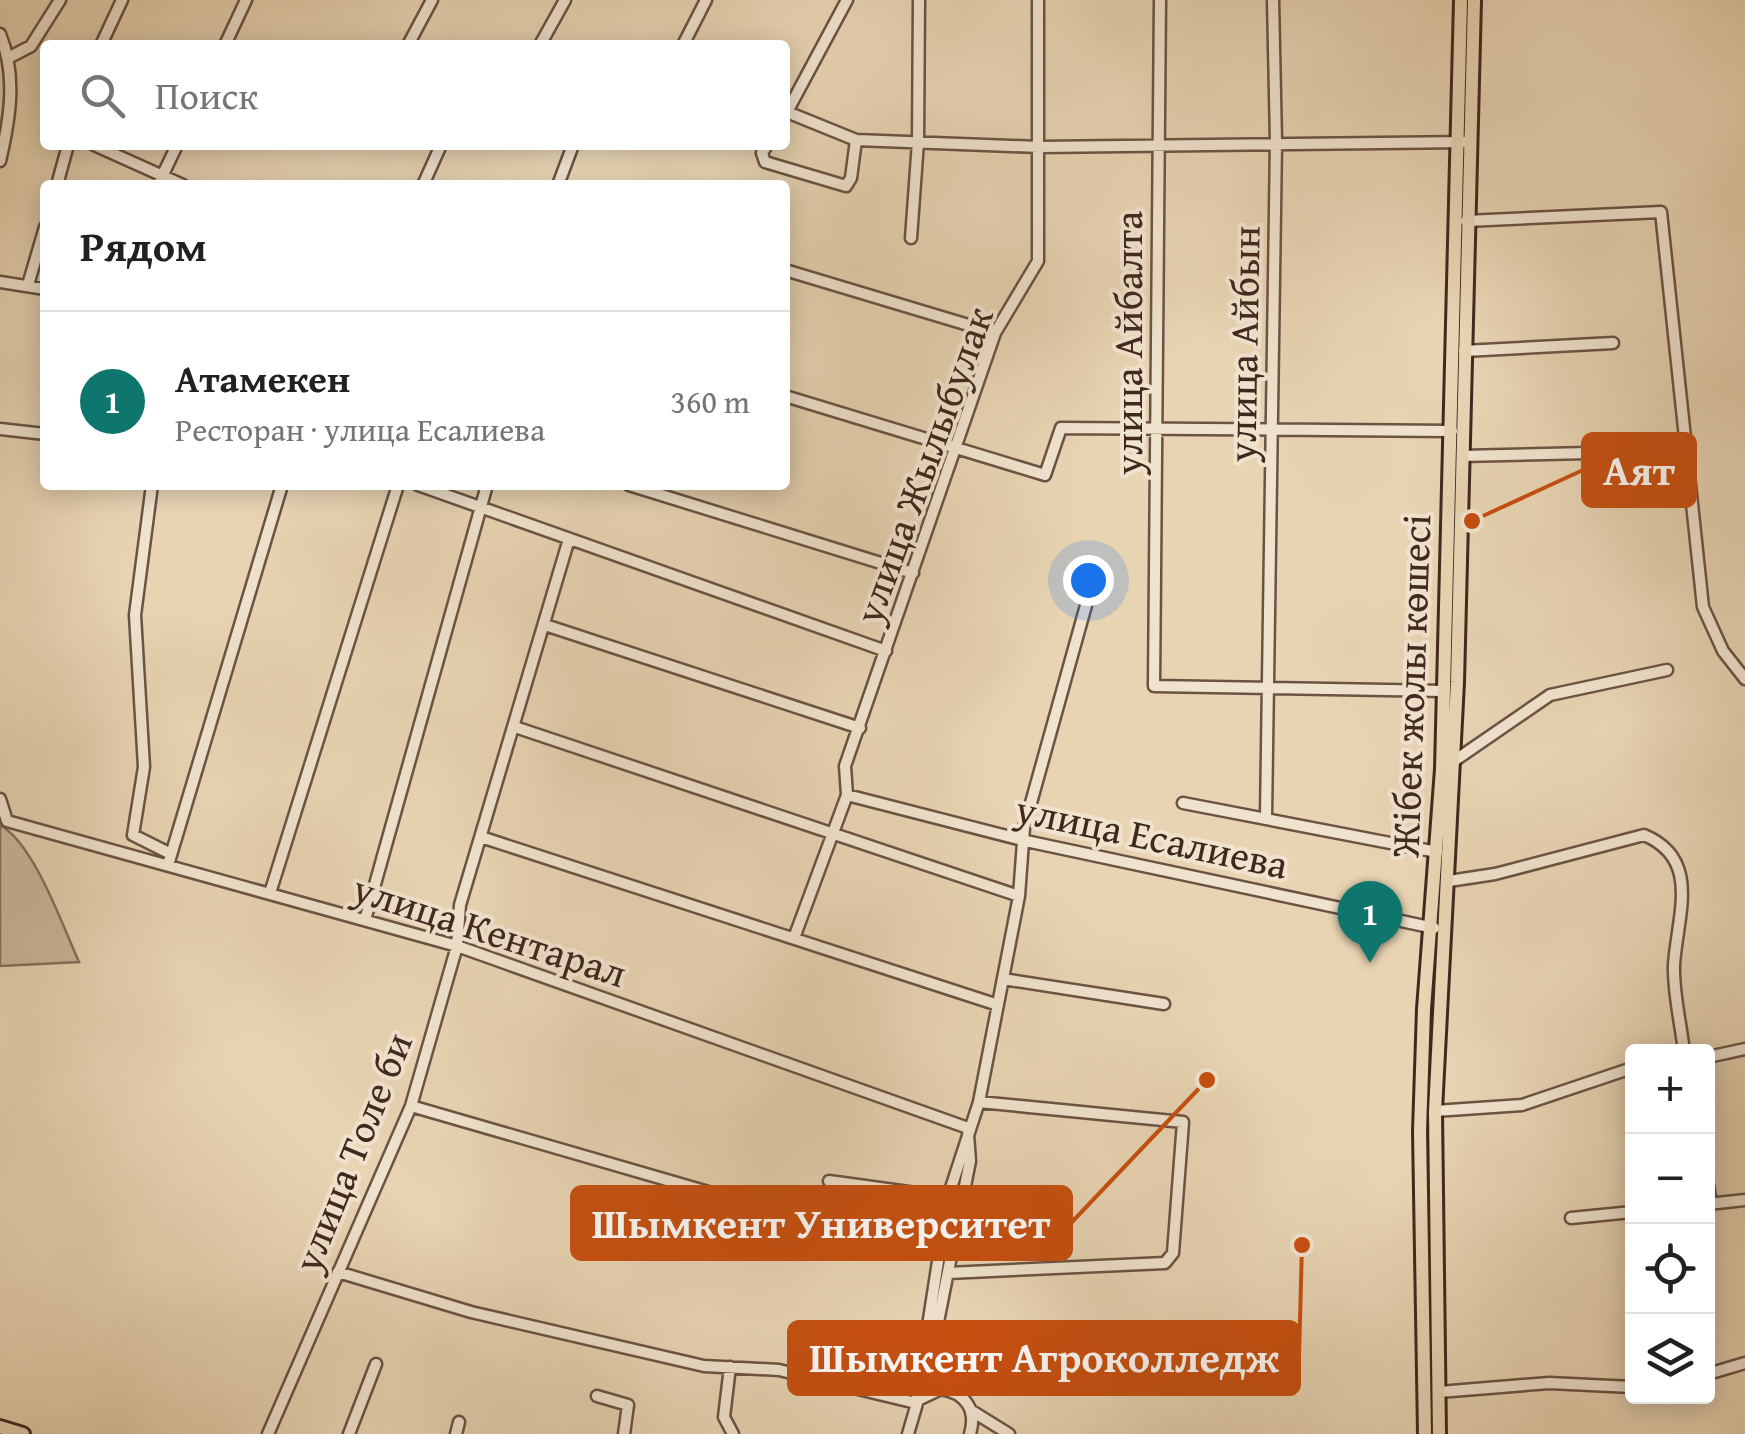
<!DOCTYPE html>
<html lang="ru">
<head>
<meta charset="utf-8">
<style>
	body { margin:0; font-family:"Gentium Book Plus",serif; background:#f6f6f6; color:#202124 }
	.controls { position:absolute; right:30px; bottom:30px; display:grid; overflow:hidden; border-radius:10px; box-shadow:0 5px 25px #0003 }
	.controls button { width:90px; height:90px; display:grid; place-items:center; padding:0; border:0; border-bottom:2px solid #e0e0e0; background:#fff; color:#202124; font:50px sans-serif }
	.you { position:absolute; left:1088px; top:580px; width:35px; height:35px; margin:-25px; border:8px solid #fff; border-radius:50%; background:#1a73e8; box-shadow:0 0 0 15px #1a73e833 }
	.badge { display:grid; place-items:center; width:65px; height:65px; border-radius:50%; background:#0f766e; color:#fff; font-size:32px; font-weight:700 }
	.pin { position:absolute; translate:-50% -82px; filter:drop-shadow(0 2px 5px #0008) }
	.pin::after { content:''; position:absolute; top:52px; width:35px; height:30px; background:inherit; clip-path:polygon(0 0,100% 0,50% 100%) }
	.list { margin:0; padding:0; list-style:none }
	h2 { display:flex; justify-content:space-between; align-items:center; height:130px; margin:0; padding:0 40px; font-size:42px }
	h2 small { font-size:32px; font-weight:400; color:#757577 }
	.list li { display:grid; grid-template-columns:65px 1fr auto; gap:30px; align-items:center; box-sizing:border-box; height:180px; padding:0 40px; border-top:2px solid #e0e0e0 }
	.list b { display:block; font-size:38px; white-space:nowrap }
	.list p { margin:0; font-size:32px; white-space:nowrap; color:#757577 }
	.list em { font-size:32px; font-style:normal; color:#757577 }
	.icon { flex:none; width:55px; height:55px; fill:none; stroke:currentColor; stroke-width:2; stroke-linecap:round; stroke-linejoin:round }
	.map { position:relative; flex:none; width:1745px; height:1434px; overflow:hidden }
	.search { position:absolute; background:#fff; box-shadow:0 5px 25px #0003; left:40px; top:40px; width:750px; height:110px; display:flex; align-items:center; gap:25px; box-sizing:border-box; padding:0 35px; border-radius:10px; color:#757577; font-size:38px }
	.panel { position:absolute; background:#fff; box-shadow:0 5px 25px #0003; left:40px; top:180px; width:750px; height:310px; border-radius:10px }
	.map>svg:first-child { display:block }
</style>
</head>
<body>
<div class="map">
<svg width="1745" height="1434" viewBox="0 0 1745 1434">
	<rect width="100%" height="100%" fill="#e8d4b3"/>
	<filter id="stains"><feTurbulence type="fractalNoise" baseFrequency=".002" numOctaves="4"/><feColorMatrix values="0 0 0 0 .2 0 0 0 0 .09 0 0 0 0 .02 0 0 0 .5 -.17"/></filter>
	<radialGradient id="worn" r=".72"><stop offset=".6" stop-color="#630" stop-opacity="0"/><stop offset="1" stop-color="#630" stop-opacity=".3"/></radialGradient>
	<path fill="#ccb79a" stroke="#86705c" stroke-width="2.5" d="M0 825C34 843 63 927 79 962L0 966Z"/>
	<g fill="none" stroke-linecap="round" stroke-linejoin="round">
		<g stroke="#6b5344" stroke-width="15">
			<path id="minor" d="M847 0 787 112 856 140 1039 147 1469 142
				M1160 0 1154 686 1445 691
				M0 34C17 75 10 119 0 161
				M101 45 122 0
				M225 45 246 0
				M408 45 432 0
				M540 45 565 0
				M683 45 706 0
				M10 57 31 46 60 0
				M94 145 183 185
				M767 145 762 153 765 162 846 186 851 178 856 140
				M57 185 68 145
				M158 185 177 145
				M423 185 441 145
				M558 185 573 145
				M1466 221 1661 212 1703 607 1723 651 1745 679
				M911 238 918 142 919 0
				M785 270 995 333
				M0 282 45 289
				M28 285 45 227
				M1464 351 1613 343
				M785 396 1045 475 1061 428 1452 431
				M0 429 45 434
				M1462 456 1631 452
				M152 485 135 615 144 767 133 835 171 854
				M418 485 886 651
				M629 485 913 573
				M545 625 860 728
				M515 727 1019 896
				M1454 761 1550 695 1667 670
				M847 795 1026 841 1434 928
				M0 799 7 821 457 946 968 1128
				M1183 803 1437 852
				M1266 816 1276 142 1273 0
				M481 837 998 1005
				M168 865 282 485
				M1449 881 1495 874 1644 835C1702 859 1677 916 1674 965 1673 993 1681 1024 1684 1052
				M270 893 398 485
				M365 920 487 485
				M794 938 847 795 845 766 995 333 1038 261V0
				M1003 979 1164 1004
				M1708 1057 1745 1049
				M411 1106 774 1211
				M1435 1111 1522 1105 1632 1068
				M829 1181 952 1198
				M1708 1185 1711 1204
				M1708 1204 1745 1200
				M1571 1218 1632 1212
				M338 1272 471 1312 704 1366 779 1370 916 1403 948 1197 979 1102 1019 896 1024 828 1095 573
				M948 1273 1165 1263 1173 1253 1183 1122 979 1102
				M730 1367 724 1417 733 1434
				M1708 1374 1745 1363
				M954 1391 938 1364 934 1342 970 1161 968 1134
				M1439 1392 1549 1383 1632 1387
				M597 1396 628 1405 624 1434
				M972 1411 1009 1434
				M268 1434 411 1106 457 946 460 905 569 539
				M349 1434 376 1364
				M456 1434 459 1422
				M908 1434 918 1400 941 1389C966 1393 977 1410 970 1434"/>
		</g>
		<g stroke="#41281f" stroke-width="18">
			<path id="major" d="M0 1427 23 1434
				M1425 1434 1420 1131 1424 1009 1442 769 1461 0
				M1439 1434 1435 1111 1457 682 1474 0"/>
		</g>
		<use href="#minor" stroke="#f0e3ce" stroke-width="10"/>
		<use href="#major" stroke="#e8d4b3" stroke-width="12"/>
	</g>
	<g text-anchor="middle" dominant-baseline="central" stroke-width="8" stroke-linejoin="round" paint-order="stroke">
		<g font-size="40" fill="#41281f" stroke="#f0e3ce">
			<text transform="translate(1127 343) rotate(-90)">улица Айбалта</text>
			<text transform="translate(1243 344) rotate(-89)">улица Айбын</text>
			<text transform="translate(923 465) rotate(-70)">улица Жылыбулак</text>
			<text transform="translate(1410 686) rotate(-88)">Жібек жолы көшесі</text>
			<text transform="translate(1152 836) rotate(12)">улица Есалиева</text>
			<text transform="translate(490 930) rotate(18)">улица Кентарал</text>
			<text transform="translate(352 1152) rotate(-68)">улица Толе би</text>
		</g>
	</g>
	<path fill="none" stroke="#c74f10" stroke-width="4" d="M1472 521L1583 470M1207 1080L1071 1223M1302 1245L1299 1358"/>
	<g fill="#c74f10" stroke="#f0e3ce" stroke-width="4">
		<circle cx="1472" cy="521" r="10"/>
		<circle cx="1207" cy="1080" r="10"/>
		<circle cx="1302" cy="1245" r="10"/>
	</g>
	<g fill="#c74f10" stroke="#c74f10" stroke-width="4">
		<rect x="1583" y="434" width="112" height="72" rx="10"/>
		<rect x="572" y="1187" width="499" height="72" rx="10"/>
		<rect x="789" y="1322" width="510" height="72" rx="10"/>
	</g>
	<g font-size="42" text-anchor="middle" font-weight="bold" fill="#fff">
		<text x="1639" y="485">Аят</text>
		<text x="821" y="1238">Шымкент Университет</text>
		<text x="1044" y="1372">Шымкент Агроколледж</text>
	</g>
	<rect width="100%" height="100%" filter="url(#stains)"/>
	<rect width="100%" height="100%" fill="url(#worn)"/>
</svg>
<div class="controls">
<button>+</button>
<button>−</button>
<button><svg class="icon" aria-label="locate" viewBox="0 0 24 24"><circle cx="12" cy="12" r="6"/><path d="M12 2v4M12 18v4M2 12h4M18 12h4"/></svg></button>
<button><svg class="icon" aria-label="layers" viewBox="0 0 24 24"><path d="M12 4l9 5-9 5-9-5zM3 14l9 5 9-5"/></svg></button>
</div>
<div class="you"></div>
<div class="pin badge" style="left:1370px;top:963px">1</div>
<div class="search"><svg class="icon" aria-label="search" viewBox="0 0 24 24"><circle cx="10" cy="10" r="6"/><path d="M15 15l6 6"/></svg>Поиск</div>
<section class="panel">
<h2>Рядом<small></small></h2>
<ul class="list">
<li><span class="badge">1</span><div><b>Атамекен</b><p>Ресторан · улица Есалиева</p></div><em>360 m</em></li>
</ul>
</section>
</div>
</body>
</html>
